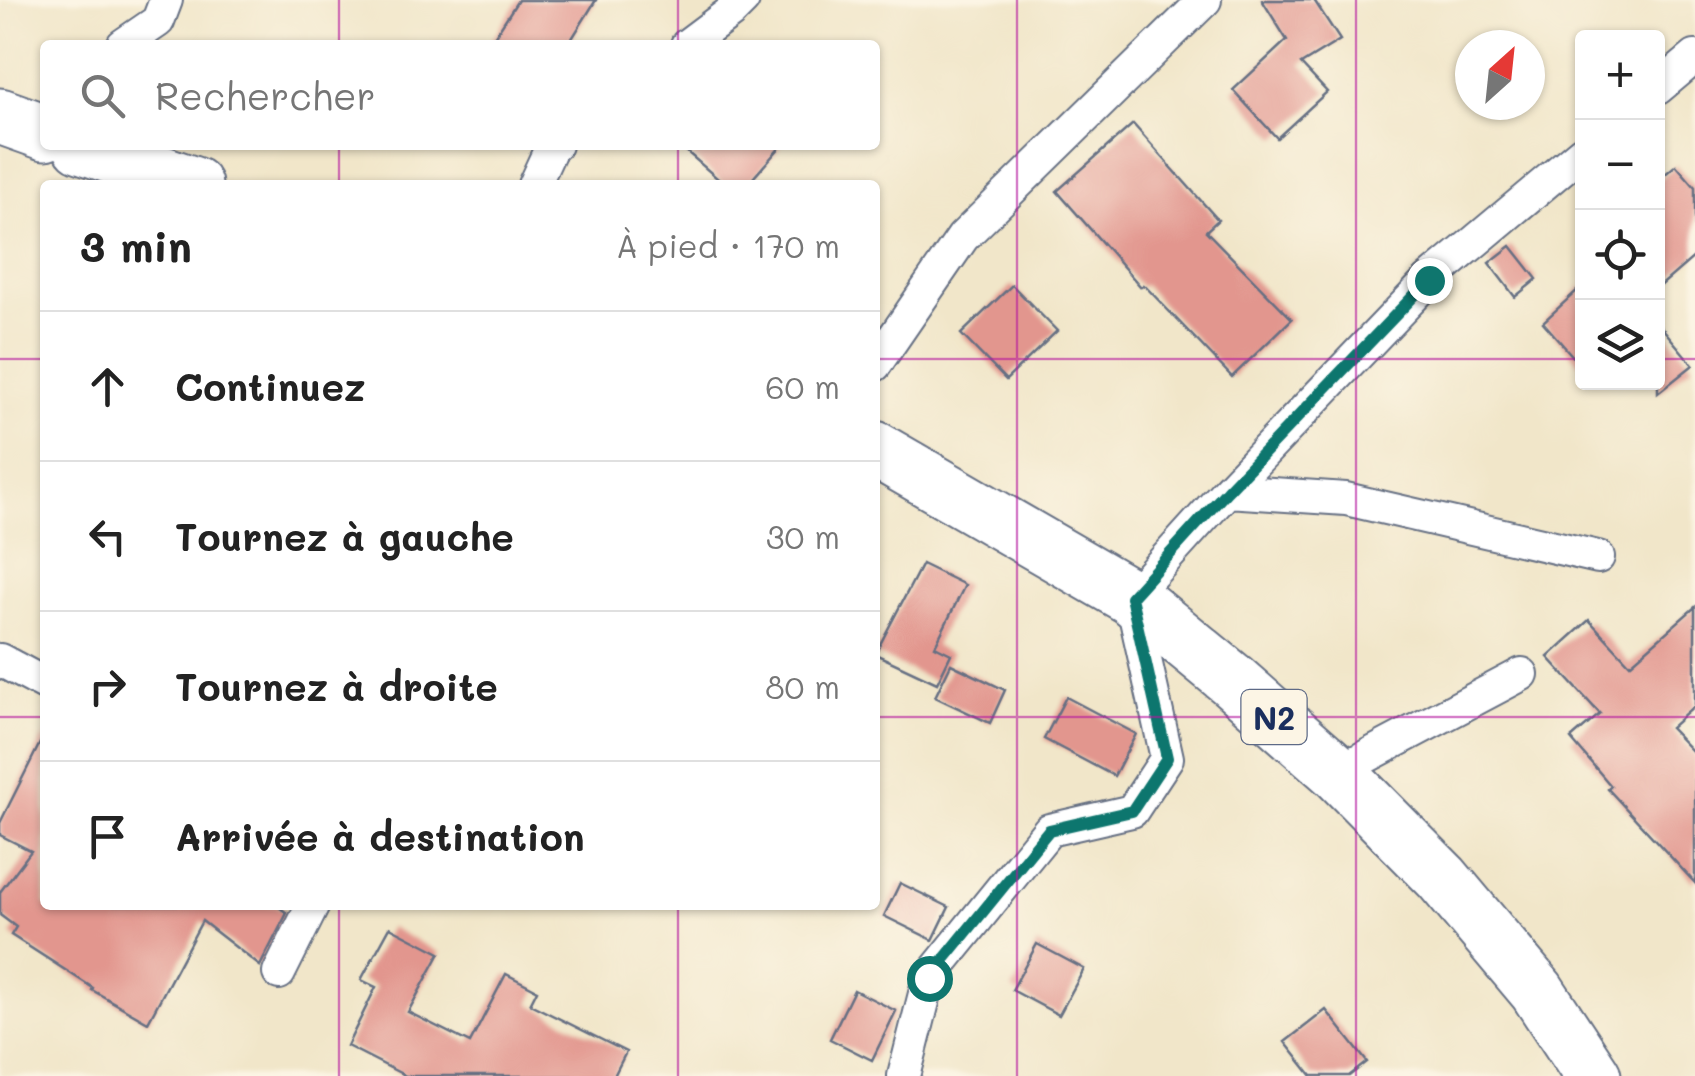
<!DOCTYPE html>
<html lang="fr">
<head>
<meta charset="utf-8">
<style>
	body { margin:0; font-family:Mali,sans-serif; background:#f2f2f2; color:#222 }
	.controls { position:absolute; right:30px; top:30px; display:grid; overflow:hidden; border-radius:10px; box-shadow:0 2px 8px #0004 }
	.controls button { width:90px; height:90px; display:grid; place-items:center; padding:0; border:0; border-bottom:2px solid #e0e0e0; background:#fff; color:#222; font:50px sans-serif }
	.compass { position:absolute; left:1455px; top:30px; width:90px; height:90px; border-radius:50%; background:#fff; box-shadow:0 2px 8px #0004; rotate:27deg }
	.stop { position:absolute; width:30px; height:30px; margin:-22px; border:8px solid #0f766e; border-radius:50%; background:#fff }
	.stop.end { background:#0f766e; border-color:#fff; box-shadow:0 2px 10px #0008 }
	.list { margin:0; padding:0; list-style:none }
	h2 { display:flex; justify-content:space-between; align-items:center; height:130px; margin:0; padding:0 40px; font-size:42px }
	h2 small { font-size:32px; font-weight:400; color:#767676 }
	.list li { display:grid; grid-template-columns:65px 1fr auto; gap:30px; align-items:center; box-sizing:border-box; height:150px; padding:0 40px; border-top:2px solid #e0e0e0 }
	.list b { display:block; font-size:38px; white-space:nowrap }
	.list em { font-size:32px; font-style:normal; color:#767676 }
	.icon { flex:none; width:55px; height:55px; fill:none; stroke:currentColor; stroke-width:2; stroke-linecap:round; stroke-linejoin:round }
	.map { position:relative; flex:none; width:1695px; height:1076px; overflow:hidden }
	.search { position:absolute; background:#fff; box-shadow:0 2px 8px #0004; left:40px; top:40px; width:840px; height:110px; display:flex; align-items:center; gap:25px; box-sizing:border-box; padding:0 35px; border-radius:10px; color:#767676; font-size:38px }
	.panel { position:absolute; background:#fff; box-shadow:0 2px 8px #0004; left:40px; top:180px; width:840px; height:730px; border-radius:10px }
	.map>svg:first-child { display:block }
</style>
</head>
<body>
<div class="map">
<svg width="1695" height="1076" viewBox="0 0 1695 1076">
	<rect width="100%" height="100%" fill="#fcf5e5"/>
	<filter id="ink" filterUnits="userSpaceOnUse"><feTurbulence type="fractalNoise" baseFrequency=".01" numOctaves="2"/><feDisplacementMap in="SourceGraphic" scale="20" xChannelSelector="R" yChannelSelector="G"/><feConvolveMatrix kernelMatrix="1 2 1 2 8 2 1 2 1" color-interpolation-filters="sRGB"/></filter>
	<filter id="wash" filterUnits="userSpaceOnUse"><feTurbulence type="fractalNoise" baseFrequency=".0048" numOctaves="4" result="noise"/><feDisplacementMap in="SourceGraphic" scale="40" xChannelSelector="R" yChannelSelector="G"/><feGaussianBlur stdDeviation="2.25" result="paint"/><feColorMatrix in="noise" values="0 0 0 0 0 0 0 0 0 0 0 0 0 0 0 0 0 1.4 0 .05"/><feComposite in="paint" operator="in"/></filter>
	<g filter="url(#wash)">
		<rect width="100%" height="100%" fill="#f1e6c9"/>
		<g id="blocks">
			<path fill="#e2968e" d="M518 0H596L568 45H489Z
				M1262 0H1314L1340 40 1301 64 1327 92 1277 138 1233 90 1287 40Z
				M1133 124 1218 220 1206 231 1292 319 1232 377 1144 285 1141 287 1057 191Z
				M679 145H782L747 185H725Z
				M1676 165 1695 187V256L1658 288V180Z
				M1511 246 1537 279 1515 297 1489 263Z
				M1012 285 1057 331 1006 380 961 334Z
				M1582 286V367L1543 322Z
				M1658 323 1693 365 1658 393Z
				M922 564 965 585 935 646 951 654 937 683 875 654Z
				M1695 607V706L1670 728 1695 754V883L1608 789 1611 786 1571 739 1600 714 1548 657 1589 620 1630 664Z
				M951 664 1005 690 990 723 935 697Z
				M1066 697 1136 734 1114 776 1044 739Z
				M45 733V905H276L287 913 260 966 202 921 148 1022 92 990 93 988 11 935 16 927 0 915V892L31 851 0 835V823Z
				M900 883 949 907 933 940 884 916Z
				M390 927 440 953 408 1012 470 1043 506 974 537 990 530 1004 626 1052 614 1076H406L347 1046 376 987 361 980Z
				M1037 944 1084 969 1059 1015 1012 990Z
				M854 990 896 1011 872 1060 830 1039Z
				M1326 1010 1367 1062 1349 1076H1312L1285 1042Z"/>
		</g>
	</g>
	<g filter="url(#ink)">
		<use href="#blocks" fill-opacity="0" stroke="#666f83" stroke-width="2.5"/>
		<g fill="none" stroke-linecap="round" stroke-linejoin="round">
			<g stroke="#666f83" stroke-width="36">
				<path id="street" d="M123 45 158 21 166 0
					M687 45 731 12 743 0
					M1658 88 1695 57
					M534 185 551 148 555 145
					M875 365 963 237 1205 0
					M1227 491 1346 499 1598 557
					M0 660 45 684
					M1337 772 1522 674
					M279 973 313 905
					M904 1076 929 978 1049 830 1132 811 1167 758 1131 597 1227 491 1429 280 1582 152"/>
			</g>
			<g stroke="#666f83" stroke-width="59">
				<path id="highway" d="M0 116 45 132
					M81 145 194 185
					M875 449 1131 597 1232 680 1337 772 1442 878 1537 991 1593 1076"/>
			</g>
			<use href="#street" stroke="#fff" stroke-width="32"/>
			<use href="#highway" stroke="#fff" stroke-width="55"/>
		</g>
	</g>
	<g fill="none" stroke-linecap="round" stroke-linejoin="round" filter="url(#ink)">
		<path stroke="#0f766e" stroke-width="12" d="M929 978 1049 830 1132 811 1167 758 1131 597 1227 491 1429 280"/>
	</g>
	<path fill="none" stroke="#b5179e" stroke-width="2.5" stroke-opacity="0.55" d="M339 0V45M678 0V45M1017 0V1076M1356 0V1076M339 145V185M678 145V185M0 359H45M875 359H1582M1658 359H1695M0 717H45M875 717H1695M339 905V1076M678 905V1076"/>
	<g text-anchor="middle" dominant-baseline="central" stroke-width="9" stroke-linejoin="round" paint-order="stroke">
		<rect fill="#fcf5e5" stroke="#5e6a86" stroke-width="2.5" x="1241.5" y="690" width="65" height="54" rx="8"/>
		<g font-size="32" font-weight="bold" fill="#1b2f5e">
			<text x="1274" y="717">N2</text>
		</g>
	</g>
</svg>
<div class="controls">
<button>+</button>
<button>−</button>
<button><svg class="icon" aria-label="locate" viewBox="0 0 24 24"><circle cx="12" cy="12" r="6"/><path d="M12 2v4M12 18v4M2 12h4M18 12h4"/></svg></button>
<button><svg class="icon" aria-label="layers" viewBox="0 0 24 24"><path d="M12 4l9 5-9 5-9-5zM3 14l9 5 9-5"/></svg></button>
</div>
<svg class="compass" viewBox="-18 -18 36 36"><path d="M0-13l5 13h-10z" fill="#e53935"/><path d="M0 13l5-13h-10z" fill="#767676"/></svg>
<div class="stop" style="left:929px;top:978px"></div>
<div class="stop end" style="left:1429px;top:280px"></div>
<div class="search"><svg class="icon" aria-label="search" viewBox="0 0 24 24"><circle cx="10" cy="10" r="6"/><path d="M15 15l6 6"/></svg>Rechercher</div>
<section class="panel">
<h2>3 min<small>À pied · 170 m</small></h2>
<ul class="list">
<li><svg class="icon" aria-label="ahead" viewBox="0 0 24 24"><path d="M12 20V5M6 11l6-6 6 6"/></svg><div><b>Continuez</b></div><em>60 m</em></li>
<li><svg class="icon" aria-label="left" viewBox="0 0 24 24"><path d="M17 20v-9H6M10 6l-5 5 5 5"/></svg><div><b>Tournez à gauche</b></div><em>30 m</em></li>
<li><svg class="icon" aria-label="right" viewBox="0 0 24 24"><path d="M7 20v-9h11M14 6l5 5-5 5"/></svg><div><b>Tournez à droite</b></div><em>80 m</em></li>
<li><svg class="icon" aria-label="arrive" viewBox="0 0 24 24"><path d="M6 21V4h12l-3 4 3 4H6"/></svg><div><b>Arrivée à destination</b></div></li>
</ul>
</section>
</div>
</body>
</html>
